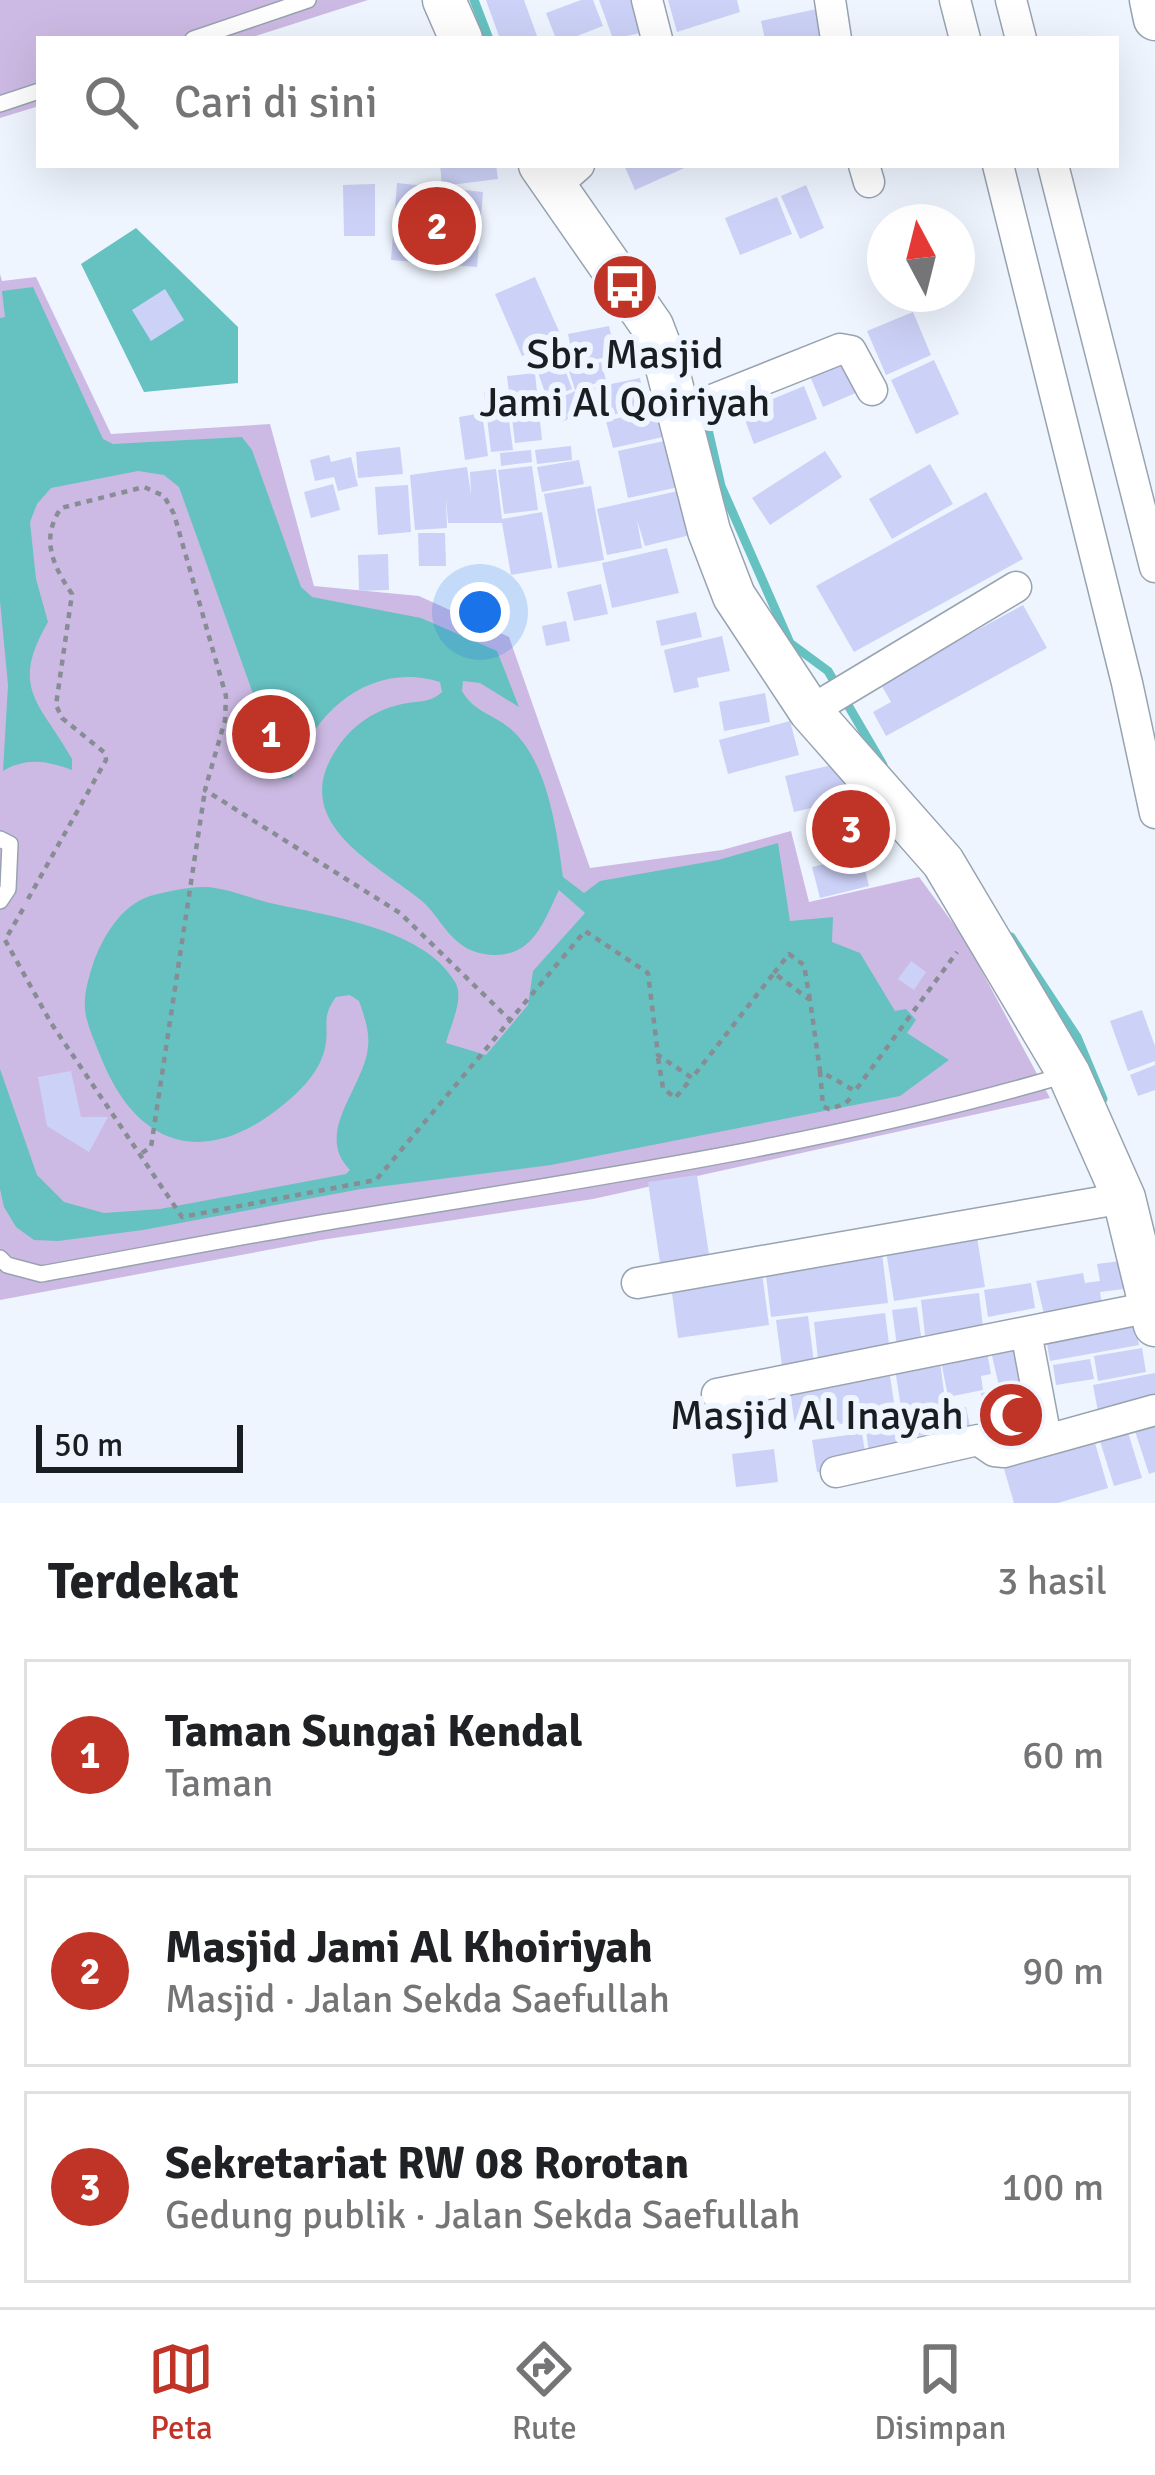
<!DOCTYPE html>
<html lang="id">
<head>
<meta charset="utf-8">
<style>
	body { margin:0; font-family:Signika,sans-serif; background:#f6f6f6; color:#202124 }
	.compass { position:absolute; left:867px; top:204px; width:108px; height:108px; border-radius:50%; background:#fff; box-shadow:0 12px 48px #0002; rotate:353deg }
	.scale { position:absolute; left:36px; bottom:30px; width:207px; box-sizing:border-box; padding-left:12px; border:6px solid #191e23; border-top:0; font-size:33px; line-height:42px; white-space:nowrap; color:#191e23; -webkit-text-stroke:9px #eef5fe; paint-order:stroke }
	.you { position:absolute; left:480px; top:612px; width:42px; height:42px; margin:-30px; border:9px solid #fff; border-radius:50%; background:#1a73e8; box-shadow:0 0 0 18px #1a73e833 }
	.badge { display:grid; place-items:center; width:78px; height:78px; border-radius:50%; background:#c03327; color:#fff; font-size:39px; font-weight:700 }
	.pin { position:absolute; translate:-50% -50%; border:6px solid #fff; box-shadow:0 3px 12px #0006 }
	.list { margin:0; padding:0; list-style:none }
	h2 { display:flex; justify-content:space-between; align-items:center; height:156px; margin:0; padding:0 48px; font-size:51px }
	h2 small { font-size:39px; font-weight:400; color:#757577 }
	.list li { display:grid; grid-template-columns:78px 1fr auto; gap:36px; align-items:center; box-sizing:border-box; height:192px; margin:0 24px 24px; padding:0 24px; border:3px solid #e0e0e0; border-radius:0px }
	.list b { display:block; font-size:45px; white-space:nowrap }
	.list p { margin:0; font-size:39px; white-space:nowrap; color:#757577 }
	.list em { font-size:39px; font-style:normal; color:#757577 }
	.icon { flex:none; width:66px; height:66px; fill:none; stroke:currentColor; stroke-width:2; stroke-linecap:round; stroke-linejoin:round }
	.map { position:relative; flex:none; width:1155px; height:1503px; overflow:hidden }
	.search { position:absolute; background:#fff; box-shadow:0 12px 48px #0002; left:36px; right:36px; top:36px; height:132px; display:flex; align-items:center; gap:30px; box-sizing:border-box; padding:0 42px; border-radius:0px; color:#757577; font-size:45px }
	.sheet { height:804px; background:#fff }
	nav { display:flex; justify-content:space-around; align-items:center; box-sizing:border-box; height:168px; border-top:3px solid #e0e0e0; background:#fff; font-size:33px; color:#757577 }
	nav a { display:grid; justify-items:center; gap:6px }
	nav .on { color:#c03327 }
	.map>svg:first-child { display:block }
</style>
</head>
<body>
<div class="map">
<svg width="1155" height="1503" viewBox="0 0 1155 1503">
	<rect width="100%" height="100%" fill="#eef5fe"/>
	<path fill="#cdbae4" d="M0 0H368L246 39H39V106L0 118Z
		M0 274 2 281 36 277 111 434 270 424 314 586 419 596 509 637 590 868 722 850 791 831 809 902 919 877 964 938 1050 1098 593 1199 321 1240 0 1300Z"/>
	<path fill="#66c1c1" d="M136 228 238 327V383L144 392 81 264Z
		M33 287 103 439 113 444 242 437 252 450 301 587 312 597 421 618 497 651 519 707 480 683 463 681 462 691C474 713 497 715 514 732 548 765 557 831 563 877L584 893 600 881 718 860 778 843 790 921 833 917 832 942 860 953 895 1011 906 1009 916 1020 907 1033 949 1060 900 1096 551 1165 361 1189 143 1230 58 1241 34 1240 16 1227 4 1207 0 1189V1069L37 1175 64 1202 104 1213 160 1209 346 1174 350 1170C313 1133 364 1088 368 1047 370 1032 364 1015 359 1001L350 995 336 997C320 1019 330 1025 325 1048 320 1070 305 1086 289 1100 213 1166 141 1155 102 1060 85 1017 78 1010 93 964 102 938 121 905 150 896 164 892 188 887 204 887 223 887 247 897 266 902 322 915 424 927 455 982 465 998 450 1026 446 1043L486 1055 528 1005 533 971 585 913 559 890C544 921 533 957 492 955 480 954 468 951 458 942 444 931 436 913 422 901 379 865 290 825 334 753 351 725 376 708 408 703 422 701 431 702 442 692L440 682C369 660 311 714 292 777L283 779 274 774 266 730 179 487 164 475 138 471 51 488 37 504 30 522 36 579 48 622C9 689 40 702 72 759V770C48 761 26 757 3 771L8 685 0 601V318L5 317 2 291Z"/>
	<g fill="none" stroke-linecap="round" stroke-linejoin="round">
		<path stroke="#66c1c1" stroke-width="9" d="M474 0 489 39
			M704 412 721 486 790 643 828 671 883 765
			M1011 937 1077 1037 1103 1099"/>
	</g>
	<path fill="#ccd1f7" d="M486 0H524L537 36 500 39Z
		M581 0H593L603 26 569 39H556L546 13Z
		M599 0H638L649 31 613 39Z
		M668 0H737L740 12 677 32Z
		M821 8 827 34 806 39H765L761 21Z
		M440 165H496L498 179 442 186Z
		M624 165H691L635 190Z
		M397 183 483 192 477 267 391 260Z
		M375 184V236H344L343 185Z
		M806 185 824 228 800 239 781 196Z
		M777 197 792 234 740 255 725 218Z
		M535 277 562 338 522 356 495 294Z
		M165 289 184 320 151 341 132 310Z
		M913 312 931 355 886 375 867 331Z
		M609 326 616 355 574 364 568 334Z
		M852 358 865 389 823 407 810 376Z
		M934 360 959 414 916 434 891 380Z
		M562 361 572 389 547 398 537 370Z
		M601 362 606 380 575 390 569 371Z
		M535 373 542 440 515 443 507 376Z
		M640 378 646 407 598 418 592 388Z
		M804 386 817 419 754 444 742 412Z
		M505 390 513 450 491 452 484 392Z
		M575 391 585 410 562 422 552 402Z
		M656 409 663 437 613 448 606 421Z
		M482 413 488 456 465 460 459 417Z
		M678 438 688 485 628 498 618 451Z
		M571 446 572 460 537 464 535 450Z
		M400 447 403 474 358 478 356 452Z
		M531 450 532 462 501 466 500 453Z
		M825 451 842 477 770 525 752 498Z
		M329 455 331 462 351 457 358 486 338 491 334 477 315 481 310 460Z
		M579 460 584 484 542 492 537 467Z
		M930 464 953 504 892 539 869 499Z
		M532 466 538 510 504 514 498 470Z
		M467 467 471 495 470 472 496 469 502 519 542 512 552 568 511 575 502 523H448L446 497 447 528 415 530 410 475Z
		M333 484 340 510 311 518 304 492Z
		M408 485 411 532 378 535 375 487Z
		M591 486 604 560 558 568 544 494Z
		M696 487 707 531 645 546 637 520 642 548 607 555 597 509Z
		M986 492 1023 559 854 652 816 586Z
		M418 533H445L446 566H419Z
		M667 548 679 593 612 608 602 563Z
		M388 554 389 590 359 591 358 555Z
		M601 584 608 614 574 621 567 592Z
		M1023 605 1047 648 886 736 873 712 891 702 880 683Z
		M696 612 702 637 661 646 656 621Z
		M566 621 570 641 546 646 542 626Z
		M722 636 730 671 697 678 699 687 674 693 664 650Z
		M765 693 770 722 724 731 719 702Z
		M790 721 799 755 728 774 719 740Z
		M849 761 857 797 794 812 785 776Z
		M866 809 873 841 836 850 828 818Z
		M861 855 869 886 820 898 812 867Z
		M911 961 926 972 914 990 898 979Z
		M1142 1010 1155 1046V1061L1128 1071 1110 1021Z
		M1155 1065V1090L1138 1096 1130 1075Z
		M71 1071 81 1117H108L89 1152 47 1126 38 1077Z
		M697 1175 710 1261 661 1269 648 1182Z
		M976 1231 985 1287 894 1301 885 1245Z
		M882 1253 888 1303 771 1317 765 1267Z
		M1136 1259 1140 1287 1100 1292 1103 1309 1045 1318 1036 1281 1083 1273 1085 1283 1100 1281 1097 1264Z
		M762 1273 769 1325 678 1338 671 1286Z
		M1031 1283 1035 1308 988 1317 984 1290Z
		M979 1293 983 1327 941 1341 940 1333 925 1335 921 1300Z
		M917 1307 922 1343 897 1346 892 1310Z
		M885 1313 890 1351 818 1360 814 1322Z
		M808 1316 814 1362 782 1366 776 1320Z
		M1134 1318 1139 1345 1050 1361 1045 1333Z
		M1022 1339 1031 1379 999 1386 990 1347Z
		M1142 1348 1146 1372 1098 1381 1094 1356Z
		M987 1352 991 1374 981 1376 983 1390 948 1397 941 1361Z
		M1090 1359 1094 1379 1056 1385 1053 1365Z
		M940 1362 946 1407 902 1414 895 1369Z
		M1155 1373V1406L1099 1417 1093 1385Z
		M890 1376 896 1415 796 1431 790 1392Z
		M1032 1384 1041 1438 990 1447 981 1393Z
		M760 1394 765 1431 735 1435 730 1398Z
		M966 1407 973 1441 936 1448 929 1414Z
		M923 1416 926 1435 916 1436 918 1454 870 1460 865 1424Z
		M1155 1421V1472L1149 1474 1134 1428Z
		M1127 1429 1142 1478 1114 1486 1099 1438Z
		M862 1433 867 1465 817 1472 812 1440Z
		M1095 1443 1108 1488 1058 1503H1014L1004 1469Z
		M774 1449 778 1482 736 1487 732 1454Z"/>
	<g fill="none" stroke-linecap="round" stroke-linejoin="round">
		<g stroke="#98a3b0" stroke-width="18">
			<path id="lane" d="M193 39 308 0
				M0 104 39 91
				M0 839 10 844 8 889 0 901
				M0 1258 7 1265 41 1274C136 1257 231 1238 327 1222 574 1181 825 1146 1065 1075"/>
		</g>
		<g stroke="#98a3b0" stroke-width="33">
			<path id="street" d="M647 0 657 39
				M830 0 836 39
				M955 0 965 39
				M1011 0 1021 39
				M864 165 869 182
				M998 165 1127 683 1155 813
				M1053 165 1155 567
				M555 186 579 165
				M677 414 840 349 851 351 872 390
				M810 711 1016 587
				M637 1283 1124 1198
				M1026 1332 1046 1438
				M717 1394 1151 1307
				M836 1472 978 1440 994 1451 1004 1452 1155 1410"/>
		</g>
		<g stroke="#98a3b0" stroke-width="45">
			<path id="secondary" d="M444 0 461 39
				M1151 0 1155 19
				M540 165 652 326 665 360 709 531 734 596 810 711 943 862 1069 1074 1124 1198 1155 1325"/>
		</g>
		<path stroke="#878d94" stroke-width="4.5" stroke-dasharray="6 6" stroke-linecap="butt" d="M28 899 106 760 105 753 62 718 56 705 72 594C53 566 40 539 61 508L144 487 164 496 174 514 226 696 225 720 205 790 400 913 513 1023
			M23 909 5 940 51 1023 182 1217 376 1180 585 931 648 973 658 1055 692 1078 774 973 810 1000 820 1071 855 1091 957 952
			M774 973 789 954 804 965 810 1000
			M658 1058 663 1088 675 1098 692 1078
			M820 1071 823 1106 829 1109 845 1104 854 1094
			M142 1153 151 1147 205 790"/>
		<use href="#lane" stroke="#fff" stroke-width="15"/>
		<use href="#street" stroke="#fff" stroke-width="30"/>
		<use href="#secondary" stroke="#fff" stroke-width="42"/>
	</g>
	<defs>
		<g id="bus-disc" transform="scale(3.45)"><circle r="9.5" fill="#c03327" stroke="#eef5fe"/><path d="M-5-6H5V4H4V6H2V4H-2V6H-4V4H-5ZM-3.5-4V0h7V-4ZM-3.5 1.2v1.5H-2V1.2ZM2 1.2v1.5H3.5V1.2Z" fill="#fff"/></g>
		<g id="mosque-disc" transform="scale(3.45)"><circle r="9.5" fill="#c03327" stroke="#eef5fe"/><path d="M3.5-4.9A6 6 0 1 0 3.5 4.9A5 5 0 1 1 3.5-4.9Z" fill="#fff"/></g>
	</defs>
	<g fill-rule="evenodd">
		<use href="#bus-disc" x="625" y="287"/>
		<use href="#mosque-disc" x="1011" y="1415"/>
	</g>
	<g text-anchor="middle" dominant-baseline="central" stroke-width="12" stroke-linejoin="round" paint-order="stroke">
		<g font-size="42" fill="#191e23" stroke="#eef5fe">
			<text x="625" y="354">Sbr. Masjid<tspan x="625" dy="48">Jami Al Qoiriyah</tspan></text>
			<text x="964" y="1415" text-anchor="end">Masjid Al Inayah</text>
		</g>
	</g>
</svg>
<svg class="compass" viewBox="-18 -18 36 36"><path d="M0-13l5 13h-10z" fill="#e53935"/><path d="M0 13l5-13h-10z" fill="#757577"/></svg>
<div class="scale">50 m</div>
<div class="you"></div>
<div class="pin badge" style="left:271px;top:734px">1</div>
<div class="pin badge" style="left:437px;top:226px">2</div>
<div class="pin badge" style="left:851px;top:829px">3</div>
<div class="search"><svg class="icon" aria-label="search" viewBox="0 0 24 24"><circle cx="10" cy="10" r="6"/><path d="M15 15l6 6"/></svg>Cari di sini</div>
</div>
<section class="sheet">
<h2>Terdekat<small>3 hasil</small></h2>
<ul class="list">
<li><span class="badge">1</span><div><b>Taman Sungai Kendal</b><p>Taman</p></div><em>60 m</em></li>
<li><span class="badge">2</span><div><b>Masjid Jami Al Khoiriyah</b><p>Masjid · Jalan Sekda Saefullah</p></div><em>90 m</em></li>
<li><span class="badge">3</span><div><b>Sekretariat RW 08 Rorotan</b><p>Gedung publik · Jalan Sekda Saefullah</p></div><em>100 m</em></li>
</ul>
</section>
<nav>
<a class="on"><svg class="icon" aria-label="map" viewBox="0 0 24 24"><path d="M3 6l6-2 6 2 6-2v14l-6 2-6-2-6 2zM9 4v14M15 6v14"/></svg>Peta</a>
<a><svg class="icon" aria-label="directions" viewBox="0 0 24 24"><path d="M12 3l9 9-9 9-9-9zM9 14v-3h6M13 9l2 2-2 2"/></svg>Rute</a>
<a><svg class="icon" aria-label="saved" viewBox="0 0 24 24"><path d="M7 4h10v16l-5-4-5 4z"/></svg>Disimpan</a>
</nav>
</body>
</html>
